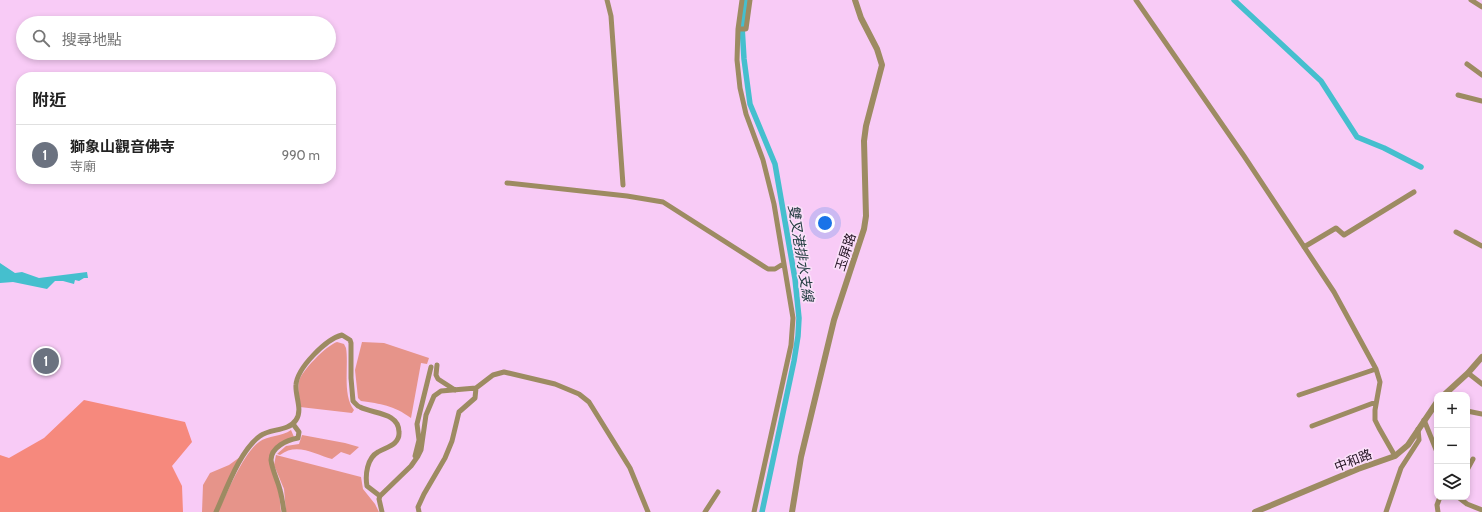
<!DOCTYPE html>
<html lang="zh-TW">
<head>
<meta charset="utf-8">
<style>
	body { margin:0; font-family:Cabin,"Noto Sans TC",sans-serif; background:#f2f2f2; color:#222 }
	.controls { position:absolute; right:12px; bottom:12px; display:grid; overflow:hidden; border-radius:8px; box-shadow:0 2px 6px #0003 }
	.controls button { width:36px; height:36px; display:grid; place-items:center; padding:0; border:0; border-bottom:1px solid #e0e0e0; background:#fff; color:#222; font:20px sans-serif }
	.you { position:absolute; left:825px; top:223px; width:14px; height:14px; margin:-10px; border:3px solid #fff; border-radius:50%; background:#1a73e8; box-shadow:0 0 0 6px #1a73e833 }
	.badge { display:grid; place-items:center; width:26px; height:26px; border-radius:50%; background:#ea580c; color:#fff; font-size:13px; font-weight:700 }
	.pin { position:absolute; translate:-50% -50%; border:2px solid #fff; box-shadow:0 1px 4px #0006 }
	.list { margin:0; padding:0; list-style:none }
	h2 { display:flex; justify-content:space-between; align-items:center; height:52px; margin:0; padding:0 16px; font-size:17px }
	h2 small { font-size:13px; font-weight:400; color:#767676 }
	.list li { display:grid; grid-template-columns:26px 1fr auto; gap:12px; align-items:center; box-sizing:border-box; height:60px; padding:0 16px; border-top:1px solid #e0e0e0 }
	.list b { display:block; font-size:15px; white-space:nowrap }
	.list p { margin:0; font-size:13px; white-space:nowrap; color:#767676 }
	.list em { font-size:13px; font-style:normal; color:#767676 }
	.icon { flex:none; width:22px; height:22px; fill:none; stroke:currentColor; stroke-width:2; stroke-linecap:round; stroke-linejoin:round }
	.map { position:relative; flex:none; width:1482px; height:512px; overflow:hidden }
	.search { position:absolute; background:#fff; box-shadow:0 2px 6px #0003; left:16px; top:16px; width:320px; height:44px; display:flex; align-items:center; gap:10px; box-sizing:border-box; padding:0 14px; border-radius:22px; color:#767676; font-size:15px }
	.panel { position:absolute; background:#fff; box-shadow:0 2px 6px #0003; left:16px; top:72px; width:320px; height:112px; border-radius:16px }
	.map>svg:first-child { display:block }
</style>
</head>
<body>
<div class="map">
<svg width="1482" height="512" viewBox="0 0 1482 512">
	<rect width="100%" height="100%" fill="#f8cbf6"/>
	<path fill="#e6948a" d="M337 342 344 344 346 348C349 366 342 395 354 410L352 413 300 407C300 399 297 390 299 382 300 372 327 345 337 342Z
		M362 342 384 343 429 358 427 364 421 363 411 418C393 405 381 404 361 401L358 398 355 370Z
		M291 430 294 437 271 455 279 493 281 512H218C227 493 243 454 259 442 268 435 282 437 291 430Z
		M302 435 345 443 359 447 350 455 341 452 332 459C315 454 296 442 280 455L277 454 286 446 299 444Z
		M276 455 361 477 363 489 375 504 379 512H286L284 489 274 465Z
		M240 457 241 459 214 512H202L203 485 210 473 229 465Z"/>
	<path fill="#f6897d" d="M84 400 185 422 192 442 172 466 182 486 183 512H0V455L9 458 44 438Z"/>
	<path fill="#45bfce" d="M0 263 15 273 22 272 39 278 87 272 88 278H84L79 281 75 280 74 284 63 281H55L47 289 13 282 0 283Z"/>
	<g fill="none" stroke-linecap="round" stroke-linejoin="round">
		<path stroke="#45bfce" stroke-width="5.5" d="M746 0 742 26 744 59 750 104 775 164 795 279 799 318 798 336 794 361 762 512
			M1234 0 1321 81 1357 137 1384 148 1421 167"/>
		<path stroke="#9d8b62" stroke-width="5" d="M607 0 611 16 613 44 623 185
			M742 0 738 29 737 60 740 88 746 114 763 160 774 204 793 318 791 345 754 512
			M1136 0 1244 156 1334 292 1376 369 1380 382 1375 410V420L1379 428 1395 456
			M1471 0 1482 7
			M738 29H746L750 0
			M1467 64 1482 75
			M1458 95 1482 101
			M507 183 627 196 663 202 768 269H775L783 264
			M1456 232 1482 246
			M1304 247 1336 228 1344 235 1414 192
			M437 365 436 375 438 379 455 390
			M1468 373 1482 384
			M1299 395 1376 369
			M1467 411 1482 414
			M1424 420 1437 452
			M1312 426 1376 402
			M415 456 419 440 417 424 431 367
			M1467 470 1473 459
			M1458 497 1467 504 1482 510
			M216 512C226 490 240 450 260 436 270 428 288 432 296 420 303 410 295 396 296 385 297 368 326 339 342 335L350 340 351 343V378L353 401C355 403 357 406 360 407 373 414 399 412 399 432 400 445 386 447 378 452 367 458 365 475 367 486L380 496
			M284 512C283 505 282 497 280 490 278 481 272 470 271 460 271 447 287 440 298 438L299 432 293 424
			M382 512 379 499 380 496 411 466 418 456 421 450 426 415 434 396 441 391 476 388 493 375 504 372 555 384 579 394 589 402 630 468 648 512
			M419 512 418 507 424 494 445 458 452 441 459 412 475 398 476 388
			M705 512 718 492
			M1386 512 1401 468 1419 440 1418 429
			M1438 512 1437 505 1440 497"/>
		<path stroke="#9d8b62" stroke-width="6" d="M1444 395 1468 373 1482 357
			M792 512 801 457 834 320 864 229 866 216 864 141 866 126 882 65 877 49 861 18 855 0
			M1255 512 1358 469 1395 456 1408 445 1437 402"/>
	</g>
	<g text-anchor="middle" dominant-baseline="central" stroke-width="3.5" stroke-linejoin="round" paint-order="stroke">
		<g font-size="13" fill="#211121" stroke="#fadff9">
			<text transform="translate(845 252) rotate(-72)">玉屏路</text>
			<text transform="translate(1353 460) rotate(-21)">中和路</text>
		</g>
		<g font-size="14" font-style="italic" fill="#243e42" stroke="#fadff9">
			<text transform="translate(801 253) rotate(81)">雙叉港排水支線</text>
		</g>
	</g>
</svg>
<div class="controls">
<button>+</button>
<button>−</button>
<button><svg class="icon" aria-label="layers" viewBox="0 0 24 24"><path d="M12 4l9 5-9 5-9-5zM3 14l9 5 9-5"/></svg></button>
</div>
<div class="you"></div>
<div class="pin badge" style="left:46px;top:361px;background:#6b7280">1</div>
<div class="search"><svg class="icon" aria-label="search" viewBox="0 0 24 24"><circle cx="10" cy="10" r="6"/><path d="M15 15l6 6"/></svg>搜尋地點</div>
<section class="panel">
<h2>附近<small></small></h2>
<ul class="list">
<li><span class="badge" style="background:#6b7280">1</span><div><b>獅象山觀音佛寺</b><p>寺廟</p></div><em>990 m</em></li>
</ul>
</section>
</div>
</body>
</html>
